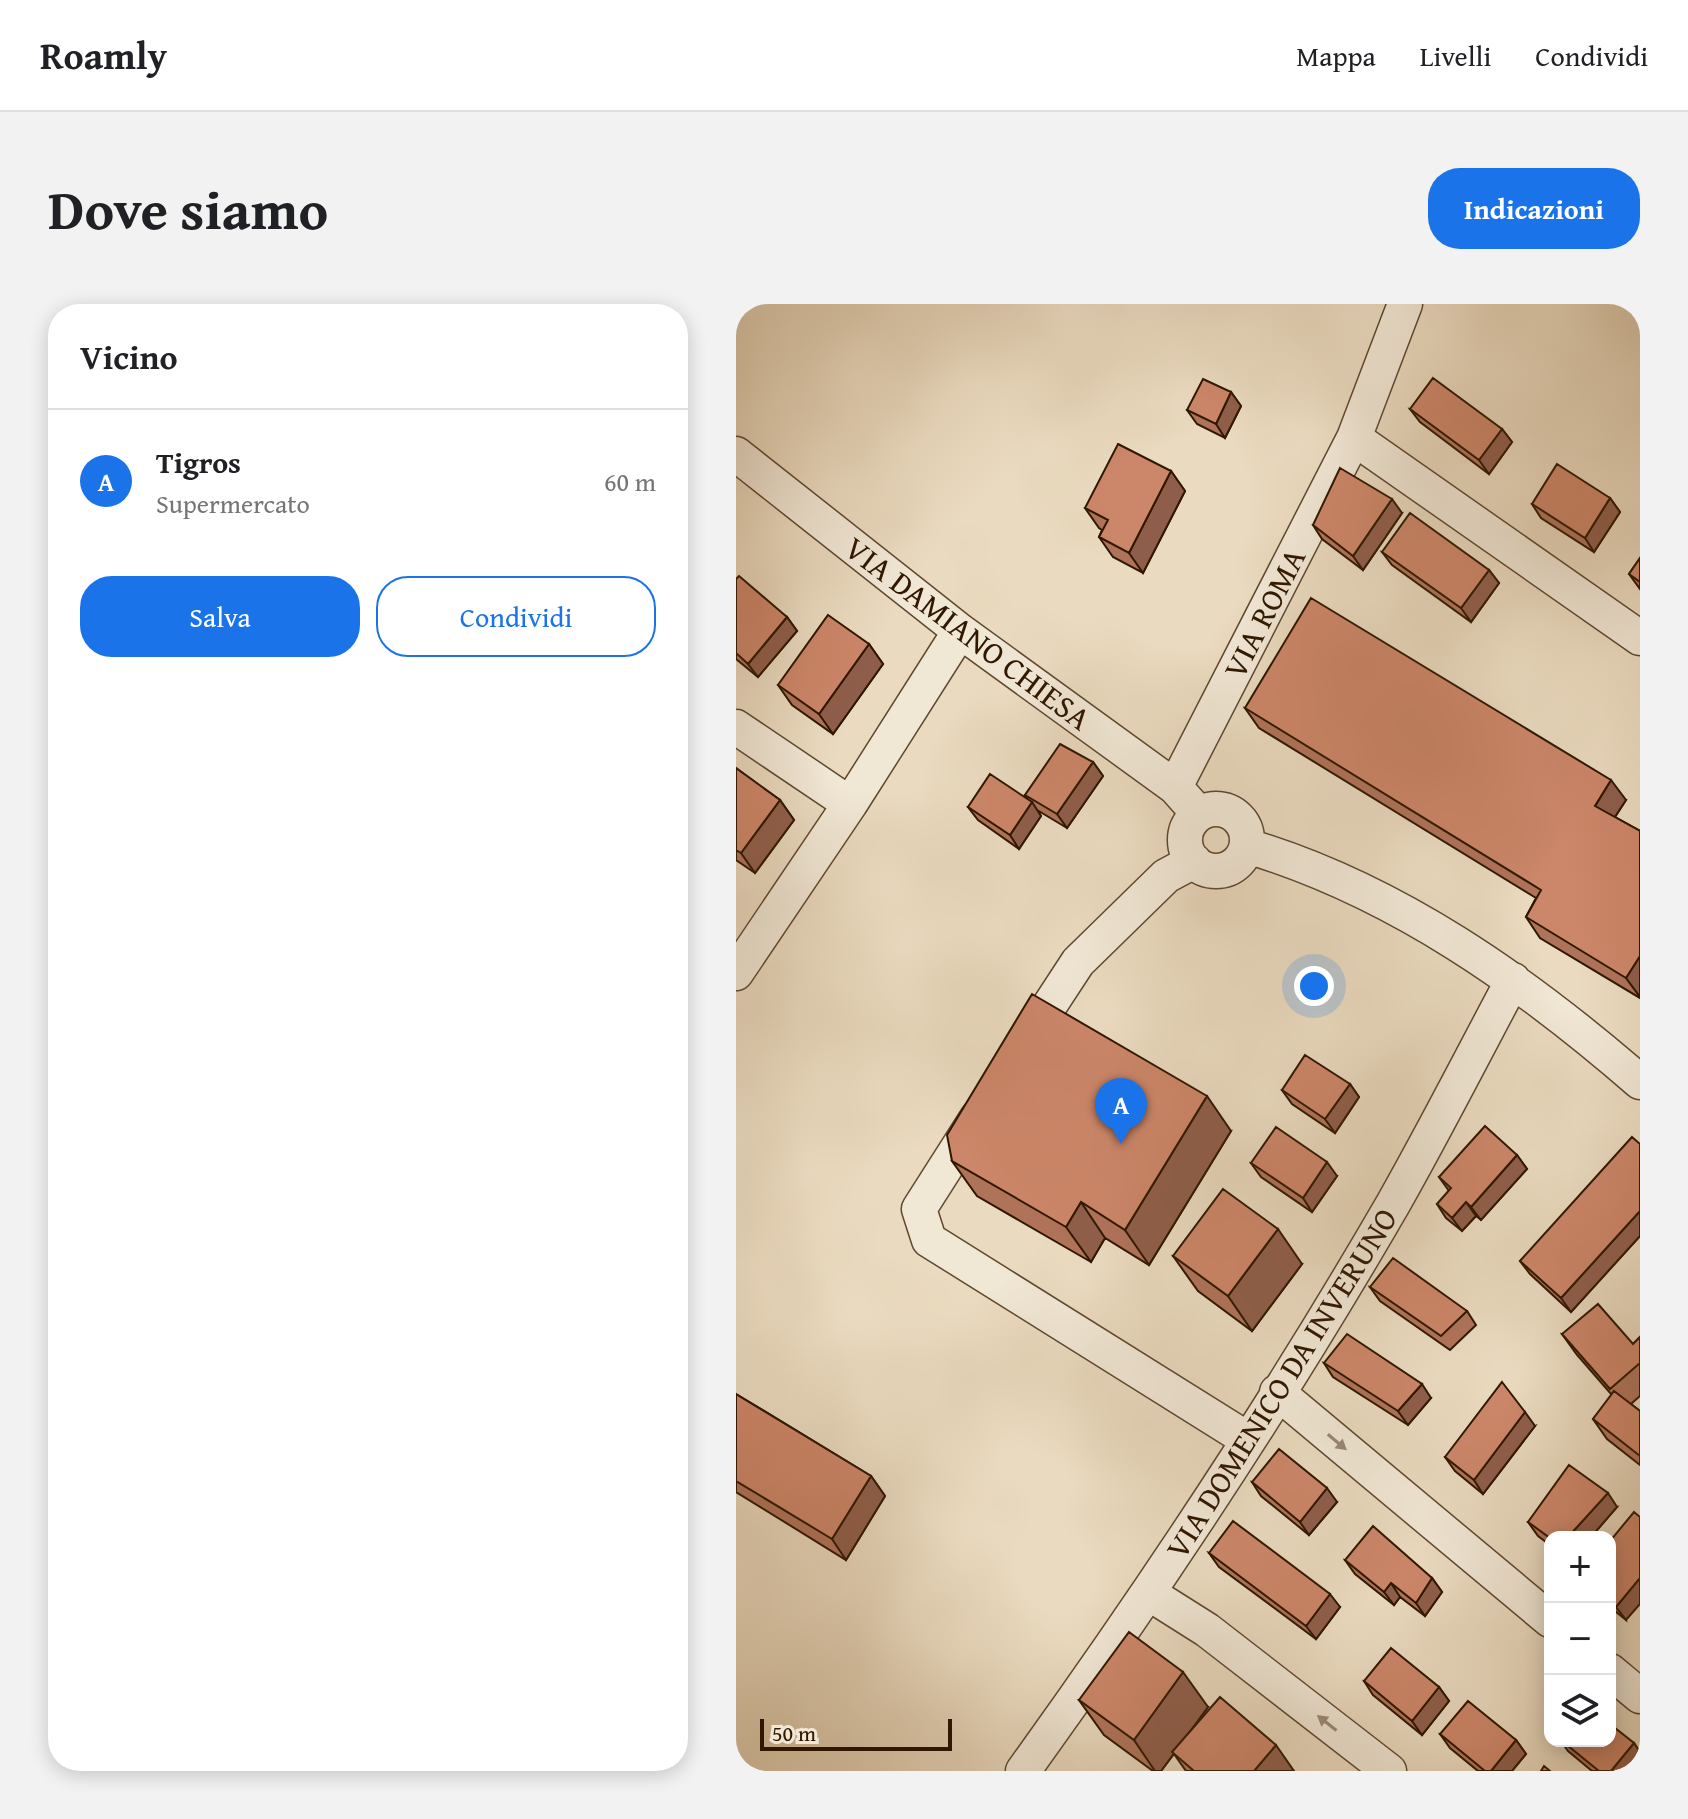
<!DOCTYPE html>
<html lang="it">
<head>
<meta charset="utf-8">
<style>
	body { margin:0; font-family:"Gentium Book Plus",serif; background:#f2f2f2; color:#202124 }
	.controls { position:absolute; right:24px; bottom:24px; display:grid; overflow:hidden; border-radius:16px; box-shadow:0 4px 20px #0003 }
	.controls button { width:72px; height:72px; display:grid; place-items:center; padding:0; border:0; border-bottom:2px solid #e0e0e0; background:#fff; color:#202124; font:40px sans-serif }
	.scale { position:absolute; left:24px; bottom:20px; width:192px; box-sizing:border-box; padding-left:8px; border:4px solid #2f1700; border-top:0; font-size:22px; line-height:28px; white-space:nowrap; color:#2f1700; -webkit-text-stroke:6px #f1e7d5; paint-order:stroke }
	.you { position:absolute; left:578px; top:682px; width:28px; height:28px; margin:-20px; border:6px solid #fff; border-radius:50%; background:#1a73e8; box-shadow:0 0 0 12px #1a73e833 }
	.badge { display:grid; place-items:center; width:52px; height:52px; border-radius:50%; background:#1a73e8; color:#fff; font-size:26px; font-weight:700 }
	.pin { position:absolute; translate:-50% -66px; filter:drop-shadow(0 2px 4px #0008) }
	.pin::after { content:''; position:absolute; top:42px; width:28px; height:24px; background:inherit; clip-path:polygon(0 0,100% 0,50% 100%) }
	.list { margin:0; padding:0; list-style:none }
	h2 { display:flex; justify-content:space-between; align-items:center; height:104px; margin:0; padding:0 32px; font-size:34px }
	h2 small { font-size:26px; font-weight:400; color:#757577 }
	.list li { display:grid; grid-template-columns:52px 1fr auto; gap:24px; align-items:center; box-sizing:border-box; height:144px; padding:0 32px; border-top:2px solid #e0e0e0 }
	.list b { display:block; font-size:30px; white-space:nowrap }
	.list p { margin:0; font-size:26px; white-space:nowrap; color:#757577 }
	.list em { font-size:26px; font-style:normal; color:#757577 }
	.actions { display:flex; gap:16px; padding:24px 32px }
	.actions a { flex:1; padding:18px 0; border:2px solid #1a73e8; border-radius:32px; text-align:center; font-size:28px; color:#1a73e8 }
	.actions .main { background:#1a73e8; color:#fff }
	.icon { flex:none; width:44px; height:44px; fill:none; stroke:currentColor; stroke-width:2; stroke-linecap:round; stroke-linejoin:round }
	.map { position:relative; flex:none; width:904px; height:1467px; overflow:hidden; border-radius:32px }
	header { display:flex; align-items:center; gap:48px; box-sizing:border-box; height:112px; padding:0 40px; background:#fff; border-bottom:2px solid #e0e0e0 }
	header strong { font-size:38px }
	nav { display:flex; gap:44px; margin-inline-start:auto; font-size:28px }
	.intro { display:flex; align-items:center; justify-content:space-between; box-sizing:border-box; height:192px; padding:0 48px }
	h1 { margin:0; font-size:56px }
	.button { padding:20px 36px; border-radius:32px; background:#1a73e8; color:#fff; font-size:28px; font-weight:700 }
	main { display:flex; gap:48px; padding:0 48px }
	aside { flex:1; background:#fff; border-radius:32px; box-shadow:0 4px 20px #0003 }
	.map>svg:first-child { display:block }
</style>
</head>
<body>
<header>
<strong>Roamly</strong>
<nav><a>Mappa</a><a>Livelli</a><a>Condividi</a></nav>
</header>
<div class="intro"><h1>Dove siamo</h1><a class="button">Indicazioni</a></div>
<main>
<aside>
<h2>Vicino<small></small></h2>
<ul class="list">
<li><span class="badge">A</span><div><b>Tigros</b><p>Supermercato</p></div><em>60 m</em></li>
</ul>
<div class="actions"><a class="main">Salva</a><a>Condividi</a></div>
</aside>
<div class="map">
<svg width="904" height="1467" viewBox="0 0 904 1467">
	<rect width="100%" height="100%" fill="#eadabf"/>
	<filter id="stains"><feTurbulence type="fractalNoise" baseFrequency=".0025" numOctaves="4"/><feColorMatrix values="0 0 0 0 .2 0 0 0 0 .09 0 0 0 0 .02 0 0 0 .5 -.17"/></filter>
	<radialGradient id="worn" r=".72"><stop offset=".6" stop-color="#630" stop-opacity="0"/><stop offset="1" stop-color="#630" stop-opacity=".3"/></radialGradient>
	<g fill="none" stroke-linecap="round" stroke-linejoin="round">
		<g stroke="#5e4830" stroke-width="37">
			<path id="minor" d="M618 134 904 334
				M0 150 224 327 439 483 463 510
				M0 423 114 500
				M439 483 618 134 669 0
				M449 536a31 31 0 1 1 62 0a31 31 0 1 1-62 0Z
				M511 542C659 586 789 678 904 778
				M0 669 114 500 224 327
				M289 739 342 658 430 572 458 557
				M241 814 183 905 193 936 511 1135
				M541 1088 814 1316
				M414 1290 471 1326 653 1467
				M874 1367 904 1392
				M287 1467C419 1284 544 1095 657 900 699 826 737 751 777 676"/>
		</g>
		<use href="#minor" stroke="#f1e7d5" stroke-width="34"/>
	</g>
	<path fill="#af735a" stroke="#2f1700" stroke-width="2" d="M495 88 505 102 489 134 461 120 451 106Z
		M674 105 766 125 776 138 753 170 684 118Z
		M435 167 449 187 407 269 377 253 363 233 366 226 363 224 349 204Z
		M874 194 884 208 858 248 805 214 796 200Z
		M666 209 627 266 586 235 577 221Z
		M646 248 753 266 763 279 735 318 656 261Z
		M904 254V285L893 270Z
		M0 275 51 313 61 327 22 373 0 355Z
		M133 340 147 360 97 430 56 401 42 381Z
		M509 404 890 496 879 513 904 527V694L804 634 790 613 800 594 523 424Z
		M357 458 367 472 331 524 301 506 305 512 283 545 242 516 232 503 292 496 289 491Z
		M0 464 44 496 58 516 19 569 0 556Z
		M614 780 623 793 599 829 556 800 546 786Z
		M495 827 413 961 369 934 355 958 241 892 216 857Z
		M904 840V932L835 1008 794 970 784 957Z
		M781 851 791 865 745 916 740 912 726 927 710 914 701 900 713 887 703 873Z
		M515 859 601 872 576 908 525 873Z
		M437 952 566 960 516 1027 462 987Z
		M634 983 731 1007 740 1021 714 1046 644 997Z
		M826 1030 897 1040 904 1033V1092L895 1100 904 1107V1161L871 1135 857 1115 876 1091 841 1051Z
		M588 1059 695 1094 672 1121 597 1073Z
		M0 1090 135 1172 149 1192 110 1256 0 1188Z
		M799 1122 747 1190 719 1167 709 1153Z
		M516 1178 601 1198 573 1231 525 1192Z
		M881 1203 855 1233H814V1241L802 1232 792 1218Z
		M874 1237 890 1316 874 1303Z
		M473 1249 604 1303 580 1335 483 1263Z
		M609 1256 696 1274 706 1288 689 1312 664 1293 658 1301 619 1270Z
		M628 1377 703 1383 713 1397 686 1431 637 1391Z
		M343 1396 472 1403 454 1428 558 1467H450L438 1450 425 1467H417L368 1431Z
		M704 1430 780 1436 790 1450 776 1467H742L714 1444Z
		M825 1437H874L898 1439 904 1448V1458L896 1467H856L832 1447Z"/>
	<path fill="#8f5e4a" stroke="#2f1700" stroke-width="2" d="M495 88 505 102 489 134 480 120Z
		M766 125 776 138 753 170 743 156Z
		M435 167 449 187 407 269 393 249Z
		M874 194 884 208 858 248 849 234Z
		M656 195 666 209 627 266 617 252Z
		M753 266 763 279 735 318 725 304Z
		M51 313 61 327 22 373 12 360Z
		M133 340 147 360 97 430 83 410Z
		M357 458 367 472 331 524 321 510Z
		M875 476 890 496 873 522 859 502Z
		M44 496 58 516 19 569 5 549Z
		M296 498 305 512 283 545 274 531Z
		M904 652V693L890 674Z
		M614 780 623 793 599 829 589 815Z
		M471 792 495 827 413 961 389 926Z
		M781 851 791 865 745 916 735 903Z
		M591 858 601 872 576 908 567 894Z
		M345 898 369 934 355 958 330 923Z
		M730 898 740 912 726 927 716 914Z
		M904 907V932L835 1008 825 994Z
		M542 925 566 960 516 1027 492 992Z
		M686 1080 695 1094 672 1121 662 1107Z
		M789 1108 799 1122 747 1190 738 1176Z
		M135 1172 149 1192 110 1256 96 1235Z
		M591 1184 601 1198 573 1231 564 1218Z
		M872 1189 881 1203 855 1233H832Z
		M696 1274 706 1288 689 1312 680 1299Z
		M904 1274V1300L890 1316 880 1303Z
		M655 1279 664 1293 658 1301 648 1288Z
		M594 1290 604 1303 580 1335 570 1322Z
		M447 1368 472 1403 425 1467H419L398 1436Z
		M703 1383 713 1397 686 1431 676 1417Z
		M780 1436 790 1450 776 1467H755Z
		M898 1439 904 1448V1458L896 1467H875Z
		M540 1441 558 1467H518Z"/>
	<path fill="#cc8669" stroke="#2f1700" stroke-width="2" d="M697 74 766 125 743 156 674 105Z
		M467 75 495 88 480 120 451 106Z
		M382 140 435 167 393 249 363 233 372 216 349 204Z
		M821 160 874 194 849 234 796 200Z
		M604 164 656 195 617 252 577 221Z
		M674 209 753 266 725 304 646 248Z
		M904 254V278L893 270Z
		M3 272 51 313 12 360 0 349V275Z
		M575 294 875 476 859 502 904 527V652L890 674 790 613 805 586 509 404Z
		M92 311 133 340 83 410 42 381Z
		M324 440 357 458 321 510 289 491Z
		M0 464 44 496 5 549 0 546Z
		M254 470 296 498 274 531 232 503Z
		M296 690 471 792 389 926 345 898 330 923 216 857 211 831Z
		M569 751 614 780 589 815 546 786Z
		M749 822 781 851 735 903 730 898 716 914 701 900 715 884 703 873Z
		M540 823 591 858 567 894 515 859Z
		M896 833 904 840V907L825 994 784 957Z
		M487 885 542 925 492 992 437 952Z
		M657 954 731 1007 705 1032 634 983Z
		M862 1000 897 1040 904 1033V1059L874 1085 826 1030Z
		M611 1030 686 1080 662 1107 588 1059Z
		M766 1078 789 1108 738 1176 709 1153Z
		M878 1087 904 1107V1152L857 1115Z
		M0 1090 135 1172 96 1235 0 1177Z
		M543 1145 591 1184 564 1218 516 1178Z
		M833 1161 872 1189 832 1233 814 1234 792 1218Z
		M898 1208 904 1213V1274L880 1303 874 1297V1237Z
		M497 1217 594 1290 570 1322 473 1249Z
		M637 1222 696 1274 680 1299 655 1279 648 1288 609 1256Z
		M393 1328 447 1368 398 1436 343 1396Z
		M655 1344 703 1383 676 1417 628 1377Z
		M484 1393 540 1441 518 1467H458L436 1448Z
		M732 1397 780 1436 755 1467H749L704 1430Z
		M874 1420 898 1439 875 1467H863L826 1437H874Z
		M808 1462 814 1467H805Z"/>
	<defs><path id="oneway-solid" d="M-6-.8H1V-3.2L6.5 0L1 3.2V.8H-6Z" transform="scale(2)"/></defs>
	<g fill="#9a8975">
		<use href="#oneway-solid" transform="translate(601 1138) rotate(40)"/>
		<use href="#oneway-solid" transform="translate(591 1419) rotate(-142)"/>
	</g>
	<g text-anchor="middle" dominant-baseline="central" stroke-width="6" stroke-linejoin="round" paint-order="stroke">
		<g font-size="32" fill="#2f1700" stroke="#f1e7d5">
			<text transform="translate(528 309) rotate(-63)">VIA ROMA</text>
			<text transform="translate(232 329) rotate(37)">VIA DAMIANO CHIESA</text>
			<text transform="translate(545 1079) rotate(-58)">VIA DOMENICO DA INVERUNO</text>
		</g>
	</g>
	<rect width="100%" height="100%" filter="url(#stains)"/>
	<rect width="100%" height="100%" fill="url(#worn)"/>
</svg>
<div class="controls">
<button>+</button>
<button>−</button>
<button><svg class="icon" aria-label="layers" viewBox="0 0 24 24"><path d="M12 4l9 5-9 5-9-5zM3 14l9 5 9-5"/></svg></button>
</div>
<div class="scale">50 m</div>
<div class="you"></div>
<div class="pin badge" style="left:385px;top:840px">A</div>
</div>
</main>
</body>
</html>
